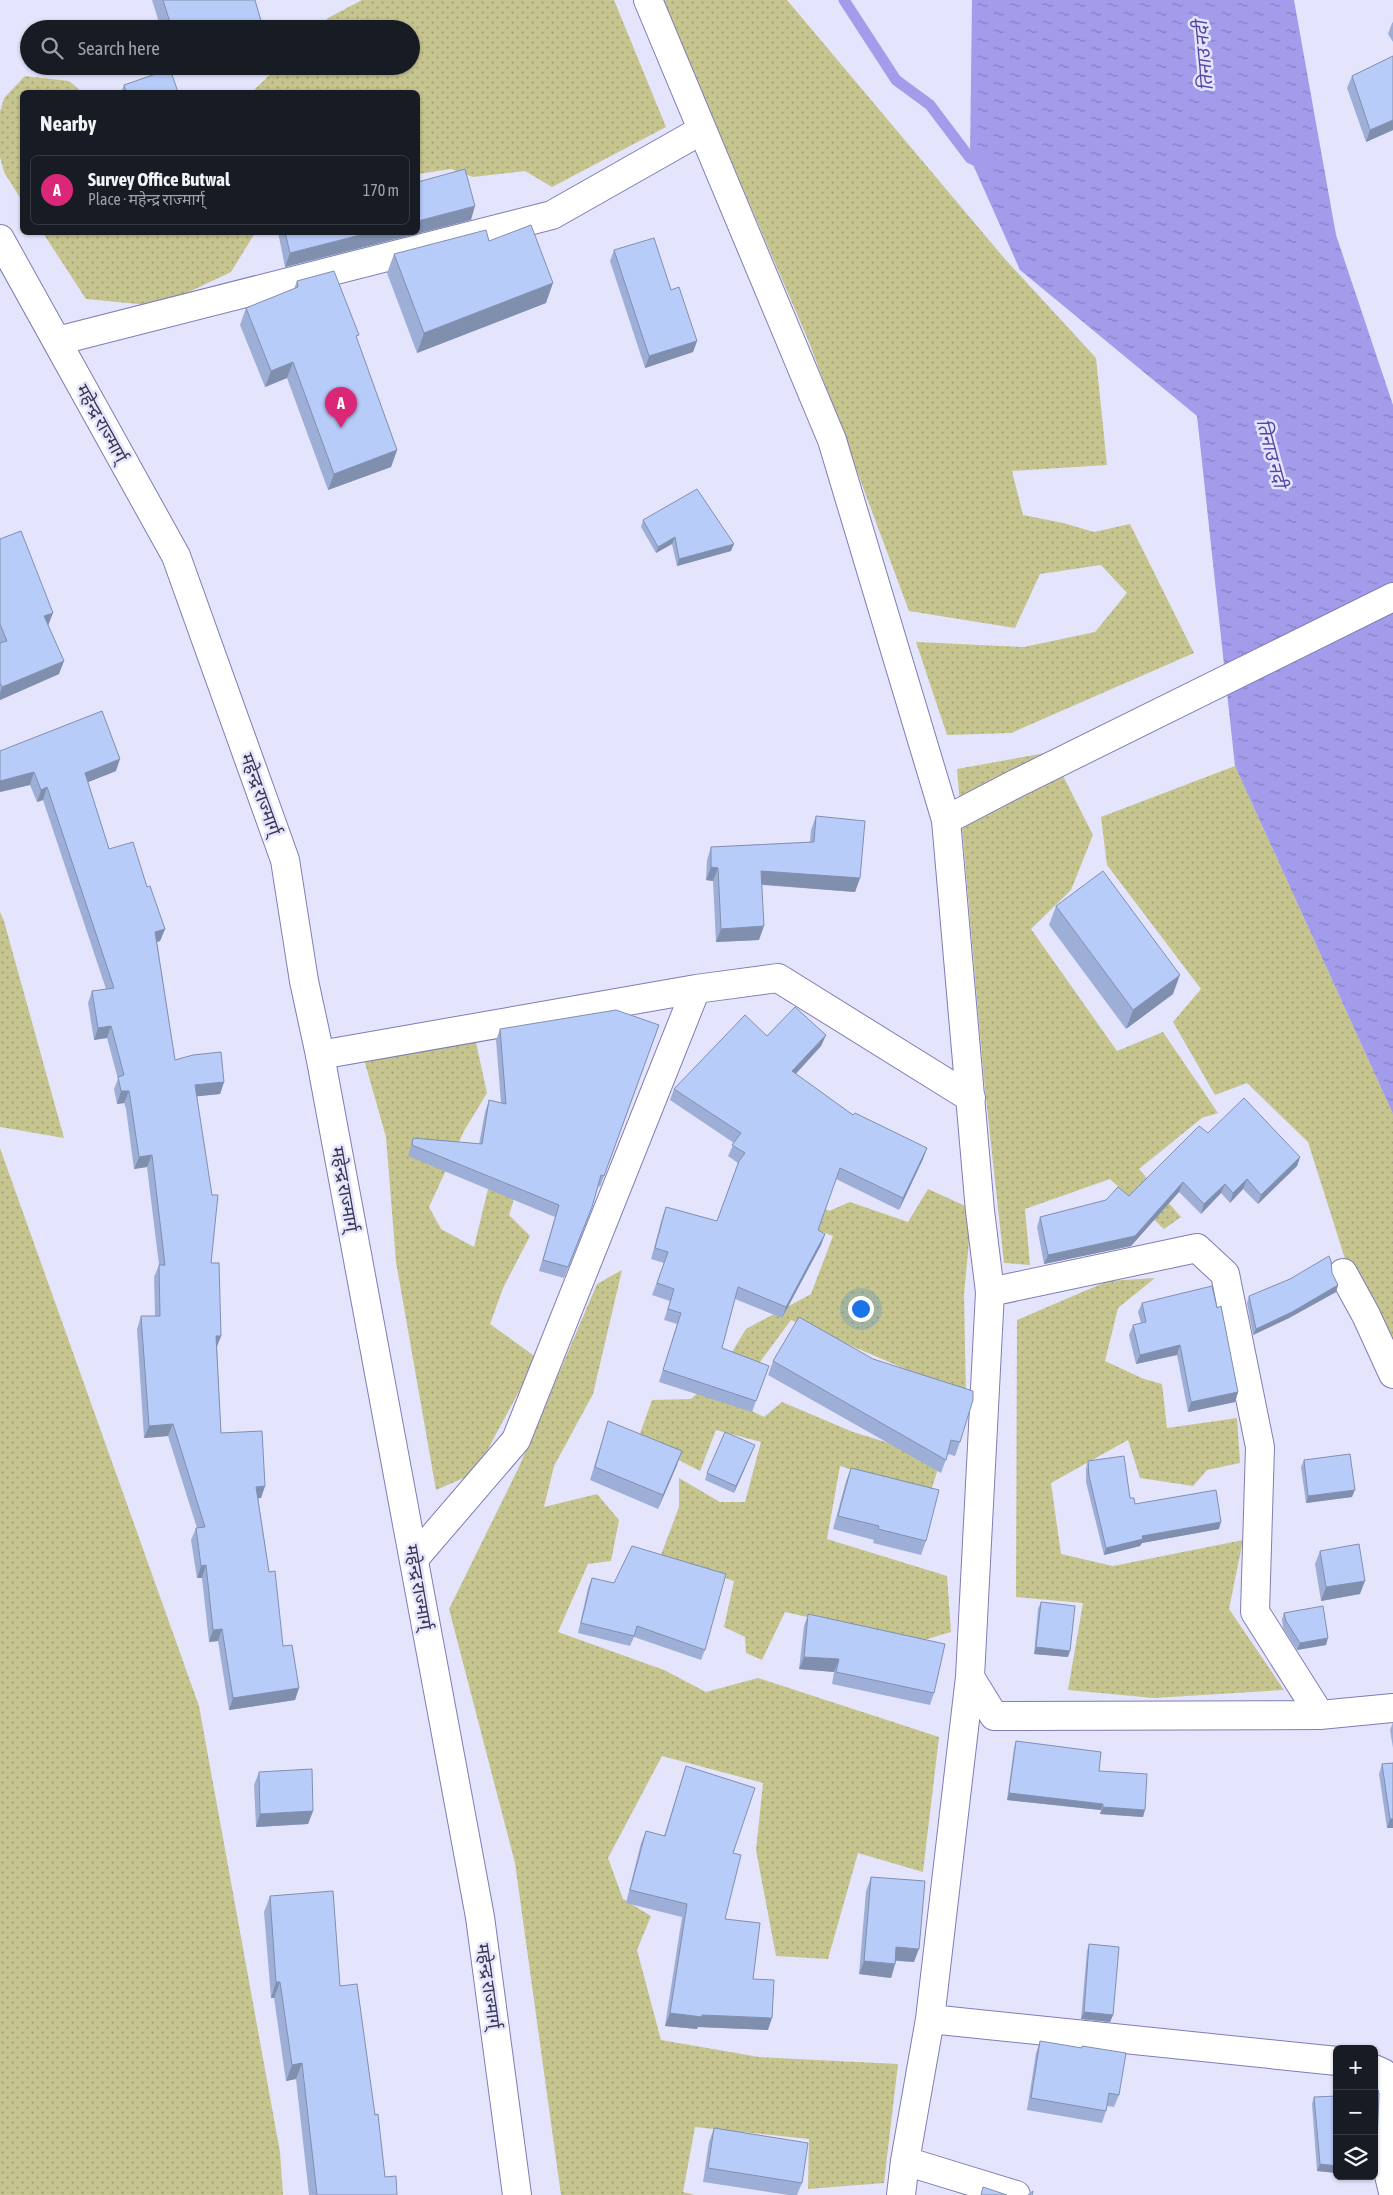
<!DOCTYPE html>
<html lang="en">
<head>
<meta charset="utf-8">
<style>
	body { margin:0; font-family:"Asap Condensed","Noto Sans Devanagari",sans-serif; background:#242831; color:#f1f3f6 }
	.controls { position:absolute; right:15px; bottom:15px; display:grid; overflow:hidden; border-radius:8px; box-shadow:0 1px 4px #0004 }
	.controls button { width:45px; height:45px; display:grid; place-items:center; padding:0; border:0; border-bottom:1px solid #363941; background:#171b24; color:#f1f3f6; font:25px sans-serif }
	.you { position:absolute; left:860px; top:1308px; width:18px; height:18px; margin:-12px; border:4px solid #fff; border-radius:50%; background:#1a73e8; box-shadow:0 0 0 8px #1a73e833 }
	.badge { display:grid; place-items:center; width:32px; height:32px; border-radius:50%; background:#db2777; color:#fff; font-size:16px; font-weight:700 }
	.pin { position:absolute; translate:-50% -41px; filter:drop-shadow(0 1px 2px #0008) }
	.pin::after { content:''; position:absolute; top:26px; width:18px; height:15px; background:inherit; clip-path:polygon(0 0,100% 0,50% 100%) }
	.list { margin:0; padding:0; list-style:none }
	h2 { display:flex; justify-content:space-between; align-items:center; height:65px; margin:0; padding:0 20px; font-size:21px }
	h2 small { font-size:16px; font-weight:400; color:#9ea1a6 }
	.list li { display:grid; grid-template-columns:32px 1fr auto; gap:15px; align-items:center; box-sizing:border-box; height:70px; margin:0 10px 10px; padding:0 10px; border:1px solid #363941; border-radius:8px }
	.list b { display:block; font-size:19px; white-space:nowrap }
	.list p { margin:0; font-size:16px; white-space:nowrap; color:#9ea1a6 }
	.list em { font-size:16px; font-style:normal; color:#9ea1a6 }
	.icon { flex:none; width:28px; height:28px; fill:none; stroke:currentColor; stroke-width:2; stroke-linecap:round; stroke-linejoin:round }
	.map { position:relative; flex:none; width:1393px; height:2195px; overflow:hidden }
	.search { position:absolute; background:#171b24; box-shadow:0 1px 4px #0004; left:20px; top:20px; width:400px; height:55px; display:flex; align-items:center; gap:12px; box-sizing:border-box; padding:0 18px; border-radius:28px; color:#9ea1a6; font-size:19px }
	.panel { position:absolute; background:#171b24; box-shadow:0 1px 4px #0004; left:20px; top:90px; width:400px; height:145px; border-radius:8px }
	.map>svg:first-child { display:block }
</style>
</head>
<body>
<div class="map">
<svg width="1393" height="2195" viewBox="0 0 1393 2195">
	<defs>
		<pattern id="grass-dots" width="8" height="8" patternUnits="userSpaceOnUse" patternTransform="scale(1.25)"><rect width="8" height="8" fill="#c6c58f"/><path d="M2 2h.1M6 6h.1" fill="none" stroke="#a2a177" stroke-width="1.8" stroke-linecap="round"/></pattern>
		<pattern id="water-ripples" width="26" height="14" patternUnits="userSpaceOnUse" patternTransform="scale(1.25)"><rect width="26" height="14" fill="#a29ceb"/><path d="M2 4q2-2 4 0t4 0M15 11q2-2 4 0t4 0" fill="none" stroke="#8580c1"/></pattern>
	</defs>
	<rect width="100%" height="100%" fill="#e5e4fd"/>
	<path fill="url(#grass-dots)" d="M362 0H614L666 127 552 187 525 171 473 177 451 169 418 174V92H252L279 66H411V29H317L328 18Z
		M662 0H787L1004 258 1096 358 1107 465 1012 471 1023 515 1063 523 1094 532 1130 524 1194 653 1011 733 947 735 916 642 1024 647 1095 632 1127 593 1101 565 1040 574 1015 628 909 611 809 342Z
		M25 76 69 81 82 92H22V201L4 172 0 157V112L4 98Z
		M43 233H255L231 272 159 306 86 299Z
		M1051 752 1093 835 1071 890 1031 929 1117 1051 1163 1032 1218 1113 1202 1118 1139 1169 1181 1217 1164 1229 1110 1179 1025 1209 1030 1265 1004 1263 984 1080 957 769Z
		M1235 766 1393 1114V1342L1346 1262 1308 1142 1247 1083 1215 1095 1173 1022 1201 989 1107 865 1101 817Z
		M0 912 4 921 64 1138 0 1127Z
		M475 1038 487 1093 464 1131 429 1207 441 1229 474 1247 488 1189 489 1156 519 1182 509 1215 530 1236 503 1288 490 1324 537 1358 475 1473 436 1490 396 1262 386 1137 363 1056Z
		M0 1148 199 1706 280 2152 283 2195H0Z
		M928 1189 972 1209 964 1295 966 1395 791 1320 760 1362 736 1366 729 1400 764 1417 782 1402 853 1432 941 1459 930 1494 840 1466 827 1539 947 1576 951 1632 917 1642 785 1612 762 1660 746 1653 745 1637 724 1627 734 1581 661 1555 679 1507V1478L720 1502H745L761 1442 716 1430 700 1471 638 1439 652 1400 691 1399 718 1375 746 1329 811 1294 833 1236 813 1228 801 1192 829 1211 850 1202 908 1222Z
		M622 1270 593 1394 554 1466 544 1507 597 1494 619 1520 611 1561 588 1564 558 1632 664 1670 706 1692 758 1678 939 1737 923 1872 858 1853 828 1959 776 1956 756 1850 763 1783 662 1756 608 1858 623 1899 651 1916 637 1950 661 2040 759 2057 898 2064 884 2183 808 2189 809 2139 695 2127 683 2192 695 2195H561L515 1863 449 1609 518 1469 597 1284Z
		M1155 1278 1118 1308 1105 1361 1144 1379 1162 1384 1167 1428 1237 1418 1240 1463 1207 1470 1193 1486 1140 1478 1128 1440 1051 1483 1061 1554 1113 1566 1243 1540 1229 1609 1284 1690 1154 1698 1068 1690 1083 1603 1016 1597 1017 1320 1108 1281Z"/>
	<path fill="url(#water-ripples)" d="M972 0H1294L1336 235 1393 405V1114L1235 766 1197 416 1020 270 970 158Z"/>
	<g fill="none" stroke-linecap="round" stroke-linejoin="round">
		<path stroke="#a29ceb" stroke-width="11" d="M844 0 896 80 930 105 970 158 983 164"/>
		<g stroke="#807cb5" stroke-width="30">
			<path id="minor" d="M648 0 832 440 946 820 980 1211 990 1292 970 1677 930 2019 905 2161 901 2195
				M57 341 552 215 702 130
				M946 820 1015 784 1393 597
				M320 1055 696 989 778 978 971 1098
				M1343 1273 1366 1315 1393 1374
				M990 1292 1197 1248 1225 1274 1260 1447 1255 1612 1320 1715 1393 1708
				M414 1559 516 1440 696 989
				M970 1677 994 1716 1320 1715
				M930 2019 1337 2061
				M1374 2069 1383 2073 1393 2086
				M1393 2092 1388 2171 1393 2192
				M905 2161 1016 2195"/>
		</g>
		<g stroke="#807cb5" stroke-width="30">
			<path id="highway" d="M0 239 176 556 285 860 304 981 320 1055 480 1917 517 2195"/>
		</g>
		<use href="#minor" stroke="#fff" stroke-width="28"/>
		<use href="#highway" stroke="#fff" stroke-width="28"/>
	</g>
	<path fill="#9eafd7" d="M152 0H255L263 28V29H161Z
		M1393 22V42L1388 34 1392 23Z
		M1393 56V130L1366 142 1347 88 1352 76Z
		M124 85 178 92H121Z
		M471 220 285 267 278 232H418Z
		M489 241 546 303 417 353 387 273 394 254Z
		M614 250 671 290 697 341 693 352 645 368 610 261Z
		M297 281 357 340 397 450 391 467 328 490 287 378 265 387 240 325 246 308 294 289Z
		M643 520 731 551 677 566 672 544 656 553 641 527Z
		M0 539 48 626 59 674 0 700Z
		M102 711 116 771 88 782 109 849 147 887 165 929 160 941 157 942 175 1060 224 1082 220 1094 197 1096 211 1263 221 1336 217 1347 221 1433 265 1486 261 1498H258L269 1572 283 1646 299 1688 295 1700 229 1710 218 1641 209 1642 202 1578H197L191 1540 196 1528H197L168 1436 144 1438 137 1329 141 1316H155L154 1277 159 1265 147 1167 134 1169 126 1109 124 1103 117 1104 114 1089 118 1079 107 1038 94 1040 88 1003 92 991 106 989 43 800 37 802 30 785 0 792Z
		M816 816 860 878 855 892 762 885 759 940 716 942 713 881 706 880 707 860 711 847 810 842 811 830Z
		M1056 906 1173 994 1126 1029 1049 925Z
		M659 1025 600 1187 598 1186 588 1219 564 1278 539 1271 555 1217 408 1156 413 1138 479 1144 485 1112 489 1100 501 1103 496 1040 500 1029Z
		M826 1035 821 1046 796 1074 853 1115 927 1148 923 1159 899 1210 836 1179 818 1230 825 1234 821 1245 782 1318 735 1299 722 1348 769 1366 752 1412 659 1382 677 1324 664 1320 670 1301 652 1295 664 1263 651 1259 662 1218 666 1207 717 1221 738 1163 728 1156 734 1143 670 1100 674 1089 767 1036Z
		M1208 1133 1300 1157 1297 1166 1258 1204 1243 1189 1230 1203 1221 1193 1201 1214 1179 1192 1131 1246 1044 1264 1037 1227 1040 1217 1129 1196Z
		M1332 1273 1338 1285 1336 1292 1289 1318 1253 1335 1247 1303 1249 1296Z
		M1142 1303 1217 1308 1238 1392 1235 1402 1188 1412 1177 1355 1136 1364 1129 1335 1133 1325 1141 1323 1138 1312Z
		M773 1361 960 1442 955 1456 948 1454 941 1473 768 1375Z
		M608 1421 677 1465 658 1509 590 1480Z
		M752 1452 734 1493 705 1480 707 1473Z
		M1304 1460 1352 1497 1306 1503 1301 1467Z
		M1088 1461 1130 1498 1135 1504 1219 1529 1142 1543 1140 1546 1104 1555 1086 1482V1468Z
		M851 1468 926 1541 921 1555 873 1543 874 1540 833 1529 846 1481Z
		M1320 1551 1360 1594 1321 1601 1315 1564Z
		M592 1578 705 1650 701 1660 634 1637 630 1646 578 1633 588 1588Z
		M1041 1602 1068 1657 1034 1654 1038 1609Z
		M1284 1613 1326 1645 1297 1650 1283 1628 1282 1619Z
		M808 1614 934 1693 930 1705 832 1684 834 1672 799 1669 804 1626Z
		M1393 1722V1748L1390 1730Z
		M1016 1741 1143 1817 1100 1814 1101 1810 1007 1800 1014 1748Z
		M1393 1763V1828H1387L1379 1774 1382 1764Z
		M686 1766 733 1853 725 1919 753 1979 768 2030 698 2027 697 2029 665 2026 682 1917 626 1903 641 1843 646 1831 664 1836Z
		M259 1772 313 1811 308 1824 256 1827 254 1785Z
		M871 1877 914 1962 896 1961 891 1978 859 1974 866 1891Z
		M270 1896 340 1986 375 2115 385 2177 397 2195H309L296 2079 286 2081 274 1998H271L264 1912Z
		M1089 1944 1113 2015 1110 2022 1081 2019 1087 1951Z
		M1040 2041 1119 2095 1114 2107 1107 2106 1106 2111 1102 2123 1027 2110 1036 2053Z
		M1314 2097 1337 2173 1317 2171 1312 2104Z
		M714 2128 802 2183 797 2195H789L703 2182 709 2142Z"/>
	<path fill="#818faf" d="M175 66H187L174 71Z
		M1393 120V130L1366 142 1370 130Z
		M475 206 471 220 285 267 290 253 372 232H418V221Z
		M553 283 546 303 417 353 424 333Z
		M697 341 693 352 645 368 649 356Z
		M293 362 287 378 265 387 271 371Z
		M397 450 391 467 328 490 334 474Z
		M675 537 672 544 656 553 658 547Z
		M734 544 731 551 677 566 679 559Z
		M53 613 48 626 44 616Z
		M64 661 59 674 0 700V693L2 687Z
		M120 759 116 771 81 785 85 773Z
		M34 772 30 785 0 792V781Z
		M47 787 43 800 37 802 41 790Z
		M711 867 718 868 713 881 706 880Z
		M761 871 860 878 855 892 756 884Z
		M764 926 759 940 716 942 721 929Z
		M165 929 160 941 151 944 155 932Z
		M1180 975 1173 994 1126 1029 1133 1010Z
		M111 1026 107 1038 94 1040 98 1028Z
		M826 1035 821 1046 788 1082 792 1071Z
		M224 1082 220 1094 191 1097 195 1085Z
		M121 1091H129L124 1103 117 1104Z
		M927 1148 923 1159 899 1210 903 1198Z
		M152 1155 147 1167 134 1169 139 1157Z
		M1300 1157 1297 1166 1258 1204 1261 1195Z
		M1247 1179 1243 1189 1230 1203 1233 1193Z
		M1183 1182 1179 1192 1131 1246 1044 1264 1048 1255Z
		M1225 1184 1221 1193 1201 1214 1204 1204Z
		M825 1234 821 1245 782 1318 786 1307Z
		M1338 1285 1336 1292 1289 1318 1253 1335 1256 1329Z
		M216 1336H221L216 1348Z
		M1180 1345 1177 1355 1136 1364 1140 1355Z
		M1238 1392 1235 1402 1188 1412 1191 1402Z
		M173 1424 168 1436 144 1438 149 1426Z
		M755 1445 752 1452 734 1493 736 1486Z
		M682 1451 677 1465 658 1509 663 1495Z
		M265 1486 261 1498 252 1499 256 1487Z
		M1355 1490 1352 1497 1306 1503 1308 1496Z
		M1221 1522 1219 1529 1142 1543 1140 1546 1104 1555 1106 1548 1142 1536Z
		M206 1565 202 1578H197L201 1566Z
		M1365 1581 1360 1594 1321 1601 1326 1587Z
		M222 1629 218 1641 209 1642 213 1630Z
		M1328 1638 1326 1645 1297 1650 1300 1643Z
		M1036 1647 1070 1651 1068 1657 1034 1654Z
		M804 1657 839 1659 834 1672 799 1669Z
		M299 1688 295 1700 229 1710 233 1698Z
		M1009 1793 1103 1804 1101 1810 1007 1800Z
		M1103 1807 1145 1810 1143 1817 1100 1814Z
		M313 1811 308 1824 256 1827 260 1814Z
		M1390 1819H1393V1828H1387Z
		M896 1947 919 1949 914 1962 891 1960Z
		M864 1961 895 1964 891 1978 859 1974Z
		M276 1982H280L274 1998H271Z
		M1084 2012 1113 2015 1110 2022 1081 2019Z
		M670 2013 772 2018 768 2030 698 2027 697 2029 665 2026Z
		M302 2063 296 2079 286 2081 292 2065Z
		M1320 2164 1337 2166V2173L1317 2171Z"/>
	<path fill="#b8ccfa" stroke="#818faf" d="M163 0H255L263 28 260 29H172Z
		M1393 56V120L1370 130 1352 76Z
		M170 69 178 92H126L124 85Z
		M465 169 475 206 418 221V182Z
		M531 225 553 283 424 333 394 254 486 230 489 241Z
		M285 232H372L290 253Z
		M654 238 671 290 679 287 697 341 649 356 614 250Z
		M334 271 359 335 356 336 397 450 334 474 293 362 271 371 246 308 298 287 297 281Z
		M697 489 734 544 679 559 675 537 658 547 643 520Z
		M21 531 53 613 44 616 64 661 2 687 0 683V643L7 641 0 624V539Z
		M102 711 120 759 85 773 109 849 133 842 147 887 150 886 165 929 155 932 175 1060 193 1055 221 1052 224 1082 195 1085 212 1195H218L211 1263H219L221 1336H216L221 1433 262 1431 265 1486 256 1487 269 1572 275 1571 283 1646 292 1645 299 1688 233 1698 222 1629 213 1630 206 1565 201 1566 196 1528 205 1527 173 1424 149 1426 141 1316H160L159 1265H165L152 1155 139 1157 130 1097 129 1091H121L118 1077 124 1075 111 1026 98 1028 92 991 114 988 47 787 41 790 34 772 0 781V751Z
		M816 816 865 821 860 878 761 871 764 926 721 929 718 868 711 867V847L814 842Z
		M1103 871 1180 975 1133 1010 1056 906Z
		M795 1007 826 1035 792 1071 853 1115 855 1113 927 1148 903 1198 840 1168 818 1230 825 1234 786 1307 738 1287 722 1348 769 1366 756 1401 663 1370 681 1313 668 1309 674 1289 657 1283 668 1252 655 1248 666 1207 717 1221 739 1161 745 1153 732 1145 741 1133 674 1089 745 1015 767 1036Z
		M616 1010 659 1025 604 1176 601 1175 592 1207 568 1267 543 1260 559 1205 412 1145 413 1138 482 1144 489 1100 506 1104 500 1029Z
		M1244 1098 1300 1157 1261 1195 1247 1179 1233 1193 1225 1184 1204 1204 1183 1182 1135 1236 1048 1255 1040 1217 1106 1200 1118 1187 1129 1196 1199 1126 1208 1133Z
		M1329 1256 1331 1261 1332 1273 1338 1285 1292 1312 1256 1329 1249 1296 1290 1279Z
		M1212 1286 1217 1308 1221 1306 1238 1392 1191 1402 1180 1345 1140 1355 1133 1325 1146 1322 1142 1303Z
		M799 1317 873 1359 973 1391V1400L960 1442 951 1440 946 1460 773 1361Z
		M608 1421 682 1451 663 1495 595 1467Z
		M725 1432 755 1445 736 1486 707 1473Z
		M1350 1454 1355 1490 1308 1496 1304 1460Z
		M1124 1456 1130 1498H1134L1135 1504 1216 1490 1221 1522 1142 1536 1143 1539 1106 1548 1089 1476 1088 1461Z
		M851 1468 939 1490 926 1541 878 1529 879 1526 838 1516Z
		M1359 1544 1365 1581 1326 1587 1320 1551Z
		M632 1546 726 1574 705 1650 637 1626 634 1636 581 1623 592 1578 614 1583Z
		M1041 1602 1075 1606 1070 1651 1036 1647Z
		M1323 1606 1328 1638 1300 1643 1286 1621 1284 1613Z
		M808 1614 945 1644 934 1693 836 1672 839 1659 804 1657Z
		M1016 1741 1101 1752 1099 1771 1147 1774 1145 1810 1103 1807V1804L1009 1793Z
		M1393 1763V1819H1390L1382 1764Z
		M686 1766 755 1788 733 1853 741 1855 725 1919 760 1923 753 1979 774 1980 772 2018 702 2015V2017L670 2013 687 1904 630 1890 646 1831 665 1836Z
		M312 1769 313 1811 260 1814 259 1772Z
		M871 1877 925 1881 919 1949 896 1947 895 1964 864 1961Z
		M333 1891 340 1986 357 1984 375 2115 378 2114 385 2177 396 2176 397 2195H317L302 2063 292 2065 280 1982H276L270 1896Z
		M1089 1944 1119 1947 1113 2015 1084 2012Z
		M1040 2041 1082 2048V2046L1126 2053 1119 2095 1109 2093 1106 2111 1031 2098Z
		M1379 2093 1376 2169H1374V2094Z
		M1337 2096V2166L1320 2164 1314 2097Z
		M714 2128 808 2143 802 2183 708 2168Z
		M983 2187 1007 2195H981Z
		M1033 2191 1032 2195H1028Z"/>
	<g text-anchor="middle" dominant-baseline="central" stroke-width="5" stroke-linejoin="round" paint-order="stroke">
		<g font-size="18" fill="#38374f" stroke="#e5e4fd">
			<text transform="translate(102 423) rotate(61)">महेन्द्र राज्मार्ग्</text>
			<text transform="translate(261 794) rotate(70)">महेन्द्र राज्मार्ग्</text>
			<text transform="translate(345 1189) rotate(80)">महेन्द्र राज्मार्ग्</text>
			<text transform="translate(419 1587) rotate(80)">महेन्द्र राज्मार्ग्</text>
			<text transform="translate(489 1986) rotate(82)">महेन्द्र राज्मार्ग्</text>
		</g>
		<g font-size="19" font-style="italic" fill="#5546a3" stroke="#e5e4fd">
			<text transform="translate(1203 56) rotate(-95)">तिनाउ नदी</text>
			<text transform="translate(1272 453) rotate(75)">तिनाउ नदी</text>
		</g>
	</g>
</svg>
<div class="controls">
<button>+</button>
<button>−</button>
<button><svg class="icon" aria-label="layers" viewBox="0 0 24 24"><path d="M12 4l9 5-9 5-9-5zM3 14l9 5 9-5"/></svg></button>
</div>
<div class="you"></div>
<div class="pin badge" style="left:341px;top:428px">A</div>
<div class="search"><svg class="icon" aria-label="search" viewBox="0 0 24 24"><circle cx="10" cy="10" r="6"/><path d="M15 15l6 6"/></svg>Search here</div>
<section class="panel">
<h2>Nearby<small></small></h2>
<ul class="list">
<li><span class="badge">A</span><div><b>Survey Office Butwal</b><p>Place · महेन्द्र राज्मार्ग्</p></div><em>170 m</em></li>
</ul>
</section>
</div>
</body>
</html>
